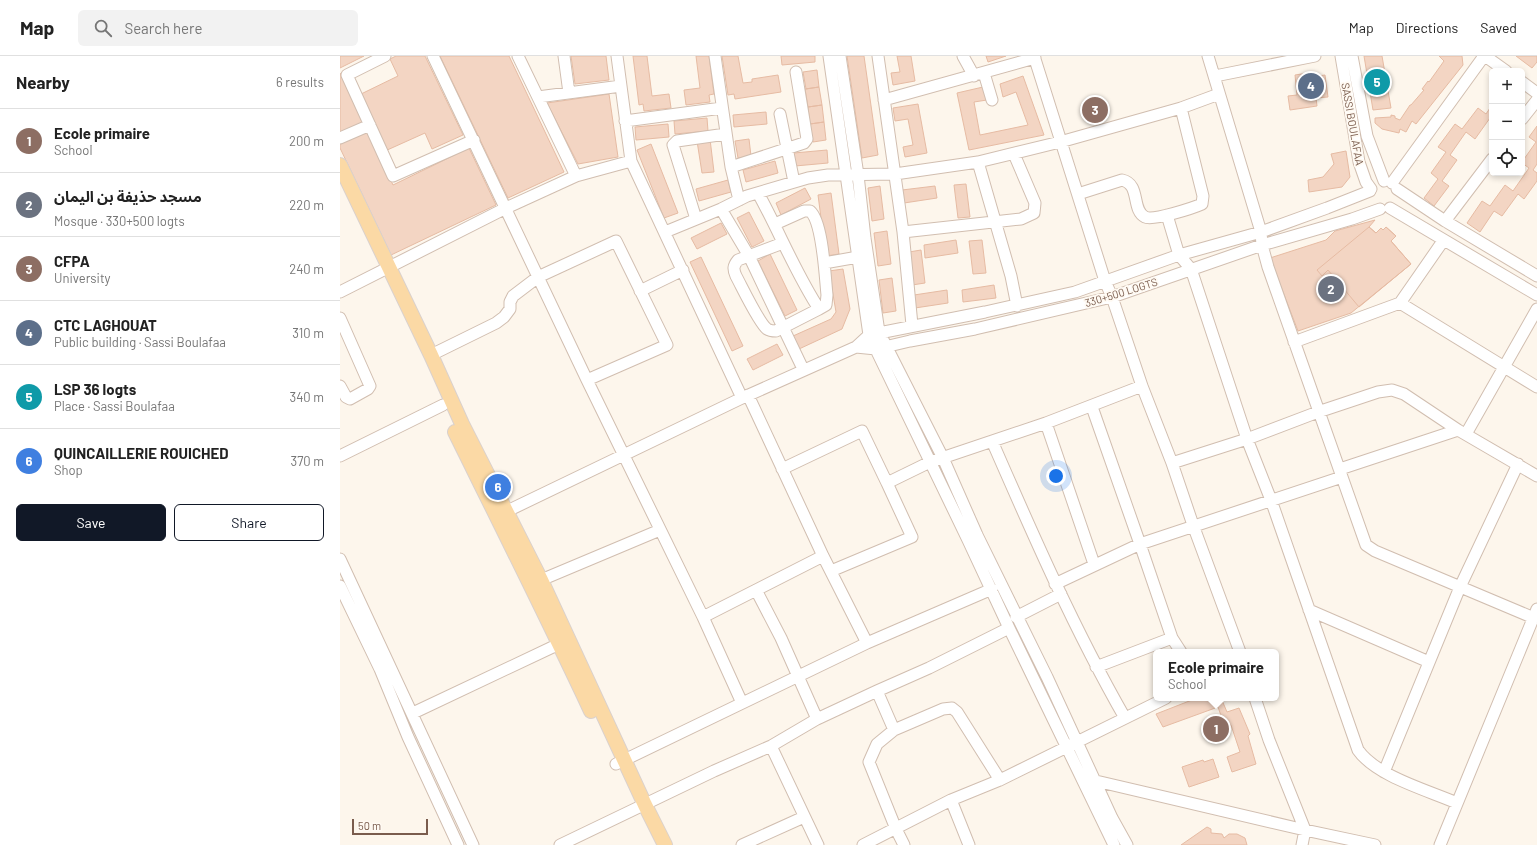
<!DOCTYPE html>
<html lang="en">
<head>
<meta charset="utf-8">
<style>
	body { margin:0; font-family:Barlow,"Noto Sans Arabic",sans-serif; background:#f2f2f2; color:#222 }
	.controls { position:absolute; right:12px; top:12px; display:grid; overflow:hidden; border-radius:6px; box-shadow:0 2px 6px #0003 }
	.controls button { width:36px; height:36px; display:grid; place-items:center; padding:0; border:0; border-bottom:1px solid #e0e0e0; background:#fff; color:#222; font:20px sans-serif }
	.scale { position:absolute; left:12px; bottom:10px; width:76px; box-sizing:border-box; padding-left:4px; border:2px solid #7a5c4d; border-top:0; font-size:11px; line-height:14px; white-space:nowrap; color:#7a5c4d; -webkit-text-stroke:3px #fffaf3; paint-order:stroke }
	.you { position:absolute; left:716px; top:420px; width:14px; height:14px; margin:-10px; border:3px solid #fff; border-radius:50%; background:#1a73e8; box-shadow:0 0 0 6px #1a73e833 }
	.badge { display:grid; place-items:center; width:26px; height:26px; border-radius:50%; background:#111827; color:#fff; font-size:13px; font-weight:700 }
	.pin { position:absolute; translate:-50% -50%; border:2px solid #fff; box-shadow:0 1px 4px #0006 }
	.popup { position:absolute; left:813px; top:593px; width:126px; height:52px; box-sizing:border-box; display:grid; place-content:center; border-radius:6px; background:#fff; filter:drop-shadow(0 1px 3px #0005); font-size:13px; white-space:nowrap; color:#767676 }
	.popup b { font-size:15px; color:#222 }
	.popup::after { content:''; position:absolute; left:50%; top:100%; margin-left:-8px; border:8px solid transparent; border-top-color:#fff }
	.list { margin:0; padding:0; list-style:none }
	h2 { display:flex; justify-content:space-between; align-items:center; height:52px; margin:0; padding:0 16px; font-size:17px }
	h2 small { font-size:13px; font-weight:400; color:#767676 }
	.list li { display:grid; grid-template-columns:26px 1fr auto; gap:12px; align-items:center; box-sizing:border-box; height:64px; padding:0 16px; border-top:1px solid #e0e0e0 }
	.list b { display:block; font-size:15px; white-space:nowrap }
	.list p { margin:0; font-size:13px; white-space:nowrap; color:#767676 }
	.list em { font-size:13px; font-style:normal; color:#767676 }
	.actions { display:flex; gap:8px; padding:12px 16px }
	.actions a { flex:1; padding:9px 0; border:1px solid #111827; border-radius:6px; text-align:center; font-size:14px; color:#111827 }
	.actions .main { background:#111827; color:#fff }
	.icon { flex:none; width:22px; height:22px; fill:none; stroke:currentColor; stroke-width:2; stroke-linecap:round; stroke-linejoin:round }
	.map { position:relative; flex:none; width:1197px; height:789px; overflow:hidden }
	header { display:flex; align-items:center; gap:24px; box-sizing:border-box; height:56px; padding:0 20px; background:#fff; border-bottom:1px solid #e0e0e0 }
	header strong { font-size:19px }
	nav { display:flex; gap:22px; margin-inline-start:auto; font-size:14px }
	.search { width:280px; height:36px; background:#f2f2f2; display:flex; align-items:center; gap:10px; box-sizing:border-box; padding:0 14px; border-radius:6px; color:#767676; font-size:15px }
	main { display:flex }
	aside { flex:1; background:#fff }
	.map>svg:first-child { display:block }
</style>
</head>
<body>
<header>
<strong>Map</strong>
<div class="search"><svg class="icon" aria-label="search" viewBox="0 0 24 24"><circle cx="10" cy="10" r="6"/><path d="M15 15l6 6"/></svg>Search here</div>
<nav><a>Map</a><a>Directions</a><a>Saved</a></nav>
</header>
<main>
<aside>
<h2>Nearby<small>6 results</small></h2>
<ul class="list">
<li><span class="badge" style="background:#8d6e63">1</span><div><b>Ecole primaire</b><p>School</p></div><em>200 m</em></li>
<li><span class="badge" style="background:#6b7280">2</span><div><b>مسجد حذيفة بن اليمان</b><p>Mosque · 330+500 logts</p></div><em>220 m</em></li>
<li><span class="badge" style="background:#8d6e63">3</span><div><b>CFPA</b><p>University</p></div><em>240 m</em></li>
<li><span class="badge" style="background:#5c6f8a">4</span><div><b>CTC LAGHOUAT</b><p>Public building · Sassi Boulafaa</p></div><em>310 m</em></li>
<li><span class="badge" style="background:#0f9aa8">5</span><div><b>LSP 36 logts</b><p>Place · Sassi Boulafaa</p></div><em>340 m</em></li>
<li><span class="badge" style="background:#3f7fe0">6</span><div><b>QUINCAILLERIE ROUICHED</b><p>Shop</p></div><em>370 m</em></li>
</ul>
<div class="actions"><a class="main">Save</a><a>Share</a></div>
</aside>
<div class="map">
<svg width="1197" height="789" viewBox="0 0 1197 789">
	<rect width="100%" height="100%" fill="#fdf6ec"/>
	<path fill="#f3d5c3" stroke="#e6bba3" d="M0 0H24L0 12Z
		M56 0H85L123 79 92 93 85 77 45 95 19 39 58 20 50 3Z
		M100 0H169L224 116 168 142Z
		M231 0H266L269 24 235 28Z
		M293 0H307L312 40 329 38 331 52 304 55 303 48 299 49Z
		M356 0H369L374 38 369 39 370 46 346 49 344 34 360 32Z
		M382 0H398L403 27 412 26V23L438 19 441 36 395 43 394 38 388 39Z
		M441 0H475V6L442 9Z
		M507 0H524L538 99 522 102Z
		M557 0H571L575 25 553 29 551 17 560 16Z
		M646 0H666L648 6Z
		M1024 0H1042L1051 52 1033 54Z
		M1099 0H1122L1123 9 1076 68 1072 65 1066 76 1060 73 1059 77 1042 73 1035 67V62L1051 61V59L1055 60V62L1060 64 1070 49H1071L1084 34 1082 33 1088 25 1089 26 1104 5Z
		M1176 0H1197V6L1192 12Z
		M477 14 479 31 466 33 463 16Z
		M0 17 23 67 0 78Z
		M968 17 970 21 985 19 988 41 976 42 977 50 950 54 948 40 957 39 955 19Z
		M683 20 704 79 629 94 617 37 643 31 647 44 634 46 640 79 688 69 676 36 663 41 660 28Z
		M479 31 482 49 468 51 465 33Z
		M269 38 278 101 238 108 207 47Z
		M578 48 587 97 565 101 563 91 573 89 568 63 555 65 553 52Z
		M482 49 484 66 470 68 468 51Z
		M1152 49V63L1150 62 1135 83 1126 76 1110 99 1117 104 1102 125 1109 130 1094 150 1084 142 1098 123 1091 117 1106 96 1098 91 1115 68 1122 73 1138 52 1146 58Z
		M426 56 427 68 394 71 393 59Z
		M367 62 368 75 335 78 334 65Z
		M484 66 486 84 473 86 470 68Z
		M328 68 329 81 296 84 295 71Z
		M1197 70V108L1193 114 1197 117V125L1184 143 1178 138 1162 160 1154 155 1140 176 1127 167 1142 145 1150 150 1165 129 1173 135 1189 112 1182 107V106L1196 86 1189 81Z
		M27 74 53 129 129 92 156 149 51 199 0 92V87Z
		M370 83 374 116 362 117 357 85Z
		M409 83 411 100 398 102 395 85Z
		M311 88 338 157 324 162 297 94Z
		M487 94 488 107 455 110 454 97Z
		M1006 95 1010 121 1002 131 969 136 968 124 983 121 994 108 991 98Z
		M435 105 438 117 406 126 403 114Z
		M388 124 391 136 359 145 356 133Z
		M626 128 630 161 618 162 614 129Z
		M540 130 544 163 532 165 528 132Z
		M595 130 597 142 564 147 562 134Z
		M465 132 471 143 441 159 436 147Z
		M491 137 499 198 486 200 478 139Z
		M409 156 424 185 412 191 397 162Z
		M1035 164 1029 171 1036 177 1041 172 1043 174 1046 171 1056 180 1051 185 1071 208 1011 257 958 275 930 202 986 184 995 175Z
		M381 167 387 178 357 193 351 182Z
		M1029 171 1036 177 1041 172 1043 174 1046 171 1056 180 1051 185 1071 208 1019 251 988 214 982 220 977 214Z
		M547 175 551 208 538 210 534 177Z
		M616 184 618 197 585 202 584 189Z
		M642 184 646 217 633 218 629 185Z
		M581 194 585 227 572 229 569 196Z
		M430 198 457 254 445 260 418 205Z
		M361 201 403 290 392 295 350 206Z
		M503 213 510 253 502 273 459 293 453 280 491 263 496 256 489 215Z
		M552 222 556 255 543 257 539 224Z
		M654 229 656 242 623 246 622 234Z
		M607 234 608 247 575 252 574 239Z
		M437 288 443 299 413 314 407 303Z
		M857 642H881L887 656 899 652 910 678 908 680 916 708 892 716 887 701 900 696 891 669 885 671 878 651 823 671 816 658Z
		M873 703 879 721 849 731 842 711 863 704 864 706Z
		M867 771 871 773V777L882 778 884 782 889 778H897L905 782 907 789H841Z"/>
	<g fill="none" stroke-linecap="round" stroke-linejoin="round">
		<g stroke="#d1beb0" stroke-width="13">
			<path id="minor" d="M45 0 7 19 53 120 134 84
				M93 0 247 324 363 561 402 647
				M178 0 236 120
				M224 0 229 37
				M277 0 291 105 402 342
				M375 0 391 111
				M489 0 529 279 628 484 669 572 774 789
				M500 0 518 119 525 182 539 276 603 402 637 479 707 621 772 762 787 789
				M538 0 563 176 572 269
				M623 0 634 20
				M694 0 765 225 772 241 802 330 832 407 853 469 900 596
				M868 0 921 176 922 189 928 211 1026 489 1035 495 1194 562
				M1001 0 1019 106 1026 126 1031 133
				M1012 0 1027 80 1044 125
				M1145 0 1166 15
				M644 17 652 44
				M875 20 975 0
				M1182 26 1197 37
				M198 41 281 30
				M544 44 695 2
				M440 58 454 126
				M1182 63 1197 44
				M285 65 382 52
				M0 82 30 69
				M638 106 671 220 677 250
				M1052 127 1144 0
				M1057 133 1105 165 1197 220
				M418 137C439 175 455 216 479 253L436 275C433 275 430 275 427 273 419 267 402 231 396 220 393 213 393 210 398 204L443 187
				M738 138 782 124C801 128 791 154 805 161 813 165 853 152 862 148L863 140 841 52
				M399 144 391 111 458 89 464 87 467 83 456 16
				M1050 152 1197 239
				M381 153 409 200 463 313
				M827 159 839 199 851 213 907 383 931 444 1018 694C1036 720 1087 734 1117 747
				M356 163 333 89 337 85 386 78
				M1105 165 1152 103
				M435 168 464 155H470C483 166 485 221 487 239L486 249 479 253
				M325 176 381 153 407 140 468 122 488 119 555 118 638 106 720 86 841 52 879 38
				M563 176 681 163 694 157 695 147 674 98
				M1103 185 1060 247 1197 331
				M484 207 518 201
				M300 235 343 214
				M0 236 166 152 236 120 291 105
				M0 262 30 330 28 333 10 343 6 341 0 330
				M954 286 1060 247
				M516 291 536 293 570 285 635 273 772 241 922 189 1012 163 1040 153
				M91 299 156 267 164 261 170 253V246L173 240 198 221 276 185 327 289 247 324
				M408 339 483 500 527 587
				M752 351 800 488 832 582 841 596
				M706 367 754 508
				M1126 378 1197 253
				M652 385C693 479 734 573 785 662
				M0 400 103 349
				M832 407 907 383 978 356 1038 336 1052 334 1064 338 1118 374 1197 420
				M442 413 522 375 547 427
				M1000 413 1118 374
				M159 459 402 342 516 291 529 279 645 256 735 236 839 199 921 176 987 152 1030 135
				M0 503 133 789
				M491 515 572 481 547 427 590 406 706 367 802 330
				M201 524 320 474
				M715 528 800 488 1002 421
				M0 530 40 613 68 681 118 789
				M416 534 441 582 477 663
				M969 554 1089 606
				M363 561 483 500
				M676 561 721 538
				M756 611 832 582
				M537 635 554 674 537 688 529 706 556 773 564 789
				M915 642 929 684 965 774 962 789
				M73 657 219 588
				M554 674 603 653 612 652 617 656 660 724
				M431 690 478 789
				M276 708 527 587 652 533
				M1044 716 1120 531 1178 408
				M756 725 965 774 1035 789
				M611 744 629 789
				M220 789 374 715 431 690 477 663 537 635 589 612 669 572
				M402 789 464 761
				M523 789 611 744 660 724 826 642
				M1100 789 1197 553"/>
		</g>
		<g stroke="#dad1cd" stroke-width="16">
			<path id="major" d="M0 109 91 299 122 368 201 524 305 749 325 789
				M115 376C161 469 207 561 251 655"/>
		</g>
		<use href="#minor" stroke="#fff" stroke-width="11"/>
		<use href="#major" stroke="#fbd9a5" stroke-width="14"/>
	</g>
	<g text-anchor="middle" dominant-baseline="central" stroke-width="3.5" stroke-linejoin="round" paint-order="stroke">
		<g font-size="11" fill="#7a5c4d" stroke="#fffaf3">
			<text transform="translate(1013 68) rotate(80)">SASSI BOULAFAA</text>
			<text transform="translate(781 236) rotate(-17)">330+500 LOGTS</text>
		</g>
	</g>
</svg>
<div class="controls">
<button>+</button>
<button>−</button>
<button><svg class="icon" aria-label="locate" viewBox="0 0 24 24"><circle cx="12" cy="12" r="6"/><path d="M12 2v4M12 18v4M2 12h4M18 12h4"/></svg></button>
</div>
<div class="scale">50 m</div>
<div class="you"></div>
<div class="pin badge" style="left:876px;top:673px;background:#8d6e63">1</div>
<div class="popup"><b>Ecole primaire</b>School</div>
<div class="pin badge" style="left:991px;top:233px;background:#6b7280">2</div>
<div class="pin badge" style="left:755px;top:54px;background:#8d6e63">3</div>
<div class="pin badge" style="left:971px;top:30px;background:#5c6f8a">4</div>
<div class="pin badge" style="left:1037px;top:26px;background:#0f9aa8">5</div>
<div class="pin badge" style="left:158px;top:431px;background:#3f7fe0">6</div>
</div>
</main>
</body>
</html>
